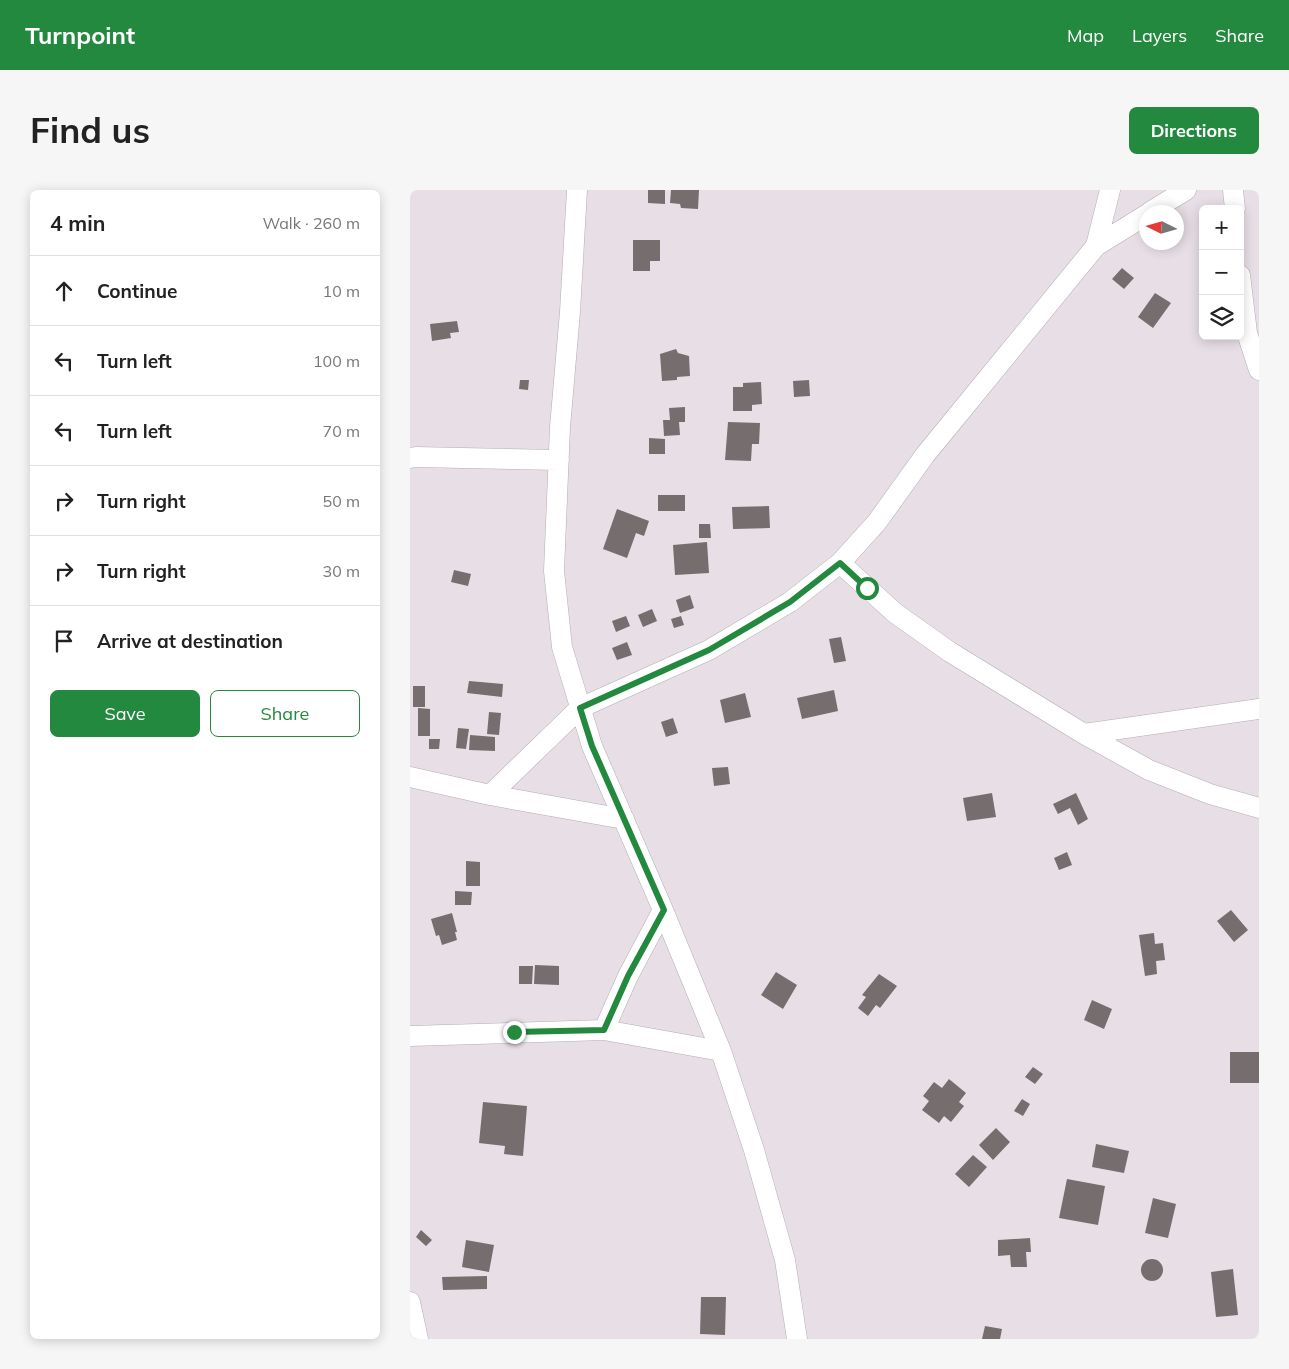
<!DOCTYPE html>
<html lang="en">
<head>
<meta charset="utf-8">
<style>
	body { margin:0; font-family:Mulish,sans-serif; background:#f6f6f6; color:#222 }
	.controls { position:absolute; right:15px; top:15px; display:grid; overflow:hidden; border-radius:8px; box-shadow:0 2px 12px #0003 }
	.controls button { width:45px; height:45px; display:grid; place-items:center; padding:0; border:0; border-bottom:1px solid #e0e0e0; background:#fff; color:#222; font:25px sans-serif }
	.compass { position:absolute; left:729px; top:15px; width:45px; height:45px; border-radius:50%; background:#fff; box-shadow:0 2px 12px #0003; rotate:275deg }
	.stop { position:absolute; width:15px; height:15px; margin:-11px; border:4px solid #22893e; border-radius:50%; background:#fff }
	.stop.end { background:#22893e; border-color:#fff; box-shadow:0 1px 5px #0008 }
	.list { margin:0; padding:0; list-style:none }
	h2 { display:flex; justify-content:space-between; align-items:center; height:65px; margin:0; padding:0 20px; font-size:21px }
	h2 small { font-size:16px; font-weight:400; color:#767676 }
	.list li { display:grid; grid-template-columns:32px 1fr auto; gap:15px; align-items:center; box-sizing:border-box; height:70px; padding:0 20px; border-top:1px solid #e0e0e0 }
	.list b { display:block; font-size:19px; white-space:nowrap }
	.list em { font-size:16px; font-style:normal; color:#767676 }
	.actions { display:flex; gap:10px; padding:15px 20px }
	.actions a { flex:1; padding:11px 0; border:1px solid #22893e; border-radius:8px; text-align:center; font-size:18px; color:#22893e }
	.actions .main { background:#22893e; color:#fff }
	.icon { flex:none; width:28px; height:28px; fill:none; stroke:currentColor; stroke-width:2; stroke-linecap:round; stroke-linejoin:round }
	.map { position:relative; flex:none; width:849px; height:1149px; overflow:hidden; border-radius:8px }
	header { display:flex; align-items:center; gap:30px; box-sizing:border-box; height:70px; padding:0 25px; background:#22893e; color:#fff }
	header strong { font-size:24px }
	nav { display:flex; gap:28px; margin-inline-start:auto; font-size:18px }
	.intro { display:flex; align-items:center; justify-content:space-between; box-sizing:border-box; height:120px; padding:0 30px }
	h1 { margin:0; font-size:35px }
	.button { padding:12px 22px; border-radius:8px; background:#22893e; color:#fff; font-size:18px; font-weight:700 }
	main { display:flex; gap:30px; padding:0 30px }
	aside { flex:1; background:#fff; border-radius:8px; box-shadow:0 2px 12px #0003 }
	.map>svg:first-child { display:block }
</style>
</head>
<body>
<header>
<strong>Turnpoint</strong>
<nav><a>Map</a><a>Layers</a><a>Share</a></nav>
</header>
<div class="intro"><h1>Find us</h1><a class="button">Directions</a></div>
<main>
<aside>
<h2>4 min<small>Walk · 260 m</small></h2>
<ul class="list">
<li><svg class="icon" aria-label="ahead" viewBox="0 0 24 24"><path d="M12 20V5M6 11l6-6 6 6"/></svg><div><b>Continue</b></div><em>10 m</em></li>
<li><svg class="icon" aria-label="left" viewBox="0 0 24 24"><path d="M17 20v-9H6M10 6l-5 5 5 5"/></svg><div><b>Turn left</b></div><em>100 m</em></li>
<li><svg class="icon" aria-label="left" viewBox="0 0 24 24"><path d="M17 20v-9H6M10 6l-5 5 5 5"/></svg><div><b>Turn left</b></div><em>70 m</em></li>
<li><svg class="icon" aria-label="right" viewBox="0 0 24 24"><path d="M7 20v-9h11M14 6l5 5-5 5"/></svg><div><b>Turn right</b></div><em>50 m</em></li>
<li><svg class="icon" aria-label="right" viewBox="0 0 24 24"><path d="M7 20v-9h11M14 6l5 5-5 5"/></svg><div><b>Turn right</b></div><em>30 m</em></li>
<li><svg class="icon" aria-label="arrive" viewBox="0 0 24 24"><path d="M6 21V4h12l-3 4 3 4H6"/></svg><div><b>Arrive at destination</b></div></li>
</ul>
<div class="actions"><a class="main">Save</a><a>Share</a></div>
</aside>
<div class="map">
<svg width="849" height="1149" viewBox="0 0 849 1149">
	<rect width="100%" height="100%" fill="#e7dfe5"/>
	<path fill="#756d6e" d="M238 0H255V14L238 13Z
		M261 0H289L288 19 271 18 270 14 260 13Z
		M223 50H250V71H240V81H223Z
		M712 78 724 88 714 99 702 89Z
		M745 103 761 113 743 138 728 127Z
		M47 131 49 142 40 143 41 148 22 151 20 134Z
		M266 159 268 163 279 166 280 186 267 187V190L252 191 250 164Z
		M110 190H119L118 200 109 199Z
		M399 190 400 206 384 207 383 191Z
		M351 192 352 214 342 215V221H323V197H333V193Z
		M275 217V232H269L270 245 254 246 253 230H260L259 218Z
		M318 232 350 233 349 254H342L341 271 315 270Z
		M239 248 255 249V264H239Z
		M248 305H275V321H248Z
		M359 316 360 338 323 339 322 317Z
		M207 319 239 331 234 346 226 343 217 368 193 359Z
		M289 334H300L301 348H289Z
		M297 352 299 383 265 385 263 355Z
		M44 380 61 384 58 396 41 392Z
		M280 405 284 418 270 423 266 410Z
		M242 419 247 431 233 437 228 425Z
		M216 426 220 436 206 442 202 431Z
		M271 426 274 435 264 438 261 429Z
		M431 447 436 471 424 473 419 449Z
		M217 452 222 465 207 470 202 458Z
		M59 491 93 494 92 507 57 503Z
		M3 496H15V517H3Z
		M424 500 428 521 392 529 387 508Z
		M335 503 341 527 315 533 310 510Z
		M8 518 20 519V546H8Z
		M79 522 91 523 89 545 77 544Z
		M263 528 268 543 256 547 251 532Z
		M48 538 59 539 56 559 46 558Z
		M60 545 85 547V561L59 560Z
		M19 549H30L29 559H19Z
		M318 577 320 594 304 596 302 578Z
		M582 603 586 627 557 631 553 608Z
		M666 603 678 629 668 635 660 618 648 624 643 614Z
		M657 662 662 675 649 680 644 668Z
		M56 671 70 672V696H56Z
		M45 701 62 702 61 715H45Z
		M821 720 838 740 824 752 807 731Z
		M42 723 47 742H45L47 750 32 755 29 745 26 746 21 729Z
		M744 743 745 754 753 753 755 770 746 771 747 784 735 786 729 745Z
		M125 775 149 776V795L124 794Z
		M109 776H123L122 794H109Z
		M366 782 387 795 373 819 351 805Z
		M469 784 487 796 470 818 466 815 458 826 448 818 456 807 452 805Z
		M682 810 702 819 694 839 674 830Z
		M820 862H849V893H820Z
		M623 877 633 884 625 894 615 887Z
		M539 889 556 903 549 912 554 916 541 932 534 926 529 933 512 920 519 911 513 906 524 892 532 898Z
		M612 909 620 914 613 926 604 921Z
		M73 912 117 916 113 966 94 964 95 956 69 953Z
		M586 938 600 952 583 970 569 955Z
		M686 954 719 961 714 983 682 977Z
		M563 965 577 977 559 997 545 984Z
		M657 989 695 996 688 1035 649 1028Z
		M743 1008 766 1014 758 1048 735 1043Z
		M11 1040 22 1050 16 1056 6 1047Z
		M620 1048 621 1062H616L617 1077H601L600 1065 588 1066V1050Z
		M56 1050 84 1055 79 1082 52 1077Z
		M731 1080a11 11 0 1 1 22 0a11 11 0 1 1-22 0Z
		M823 1079 828 1125 806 1127 801 1082Z
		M77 1086V1099L33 1100 32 1087Z
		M291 1107H316L315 1145 290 1144Z
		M575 1136 592 1139 590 1149H572Z"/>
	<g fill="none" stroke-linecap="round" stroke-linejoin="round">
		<g stroke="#b4adb2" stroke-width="21">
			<path id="street" d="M167 0 160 122 150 237 144 381 152 457 182 556 253 720 311 861 344 960 375 1070 387 1149
				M823 0 825 19
				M740 22 776 0
				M686 56 700 0
				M830 85 837 143 849 180
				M0 268 6 267 149 270
				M430 373 485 423 540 462 674 544 739 580 800 604 849 618
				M674 544 849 519
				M0 587 80 605 214 629
				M80 605 170 518 299 460 380 412 430 373 467 332 515 265 686 56 736 25
				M194 840 218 786 253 720
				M0 846 194 840 311 861
				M0 1112 8 1149"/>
		</g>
		<use href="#street" stroke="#fff" stroke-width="20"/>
	</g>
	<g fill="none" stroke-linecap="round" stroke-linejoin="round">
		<path stroke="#22893e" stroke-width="6" d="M104 842 194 840 218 786 254 720 182 556 170 518 299 460 380 412 430 373 457 398"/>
	</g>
</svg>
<div class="controls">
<button>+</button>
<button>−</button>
<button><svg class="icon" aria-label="layers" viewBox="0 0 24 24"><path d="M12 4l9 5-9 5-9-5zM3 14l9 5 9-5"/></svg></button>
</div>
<svg class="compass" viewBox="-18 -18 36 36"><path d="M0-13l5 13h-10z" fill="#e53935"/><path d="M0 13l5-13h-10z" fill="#767676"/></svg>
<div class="stop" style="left:457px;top:398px"></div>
<div class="stop end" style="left:104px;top:842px"></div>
</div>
</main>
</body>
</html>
